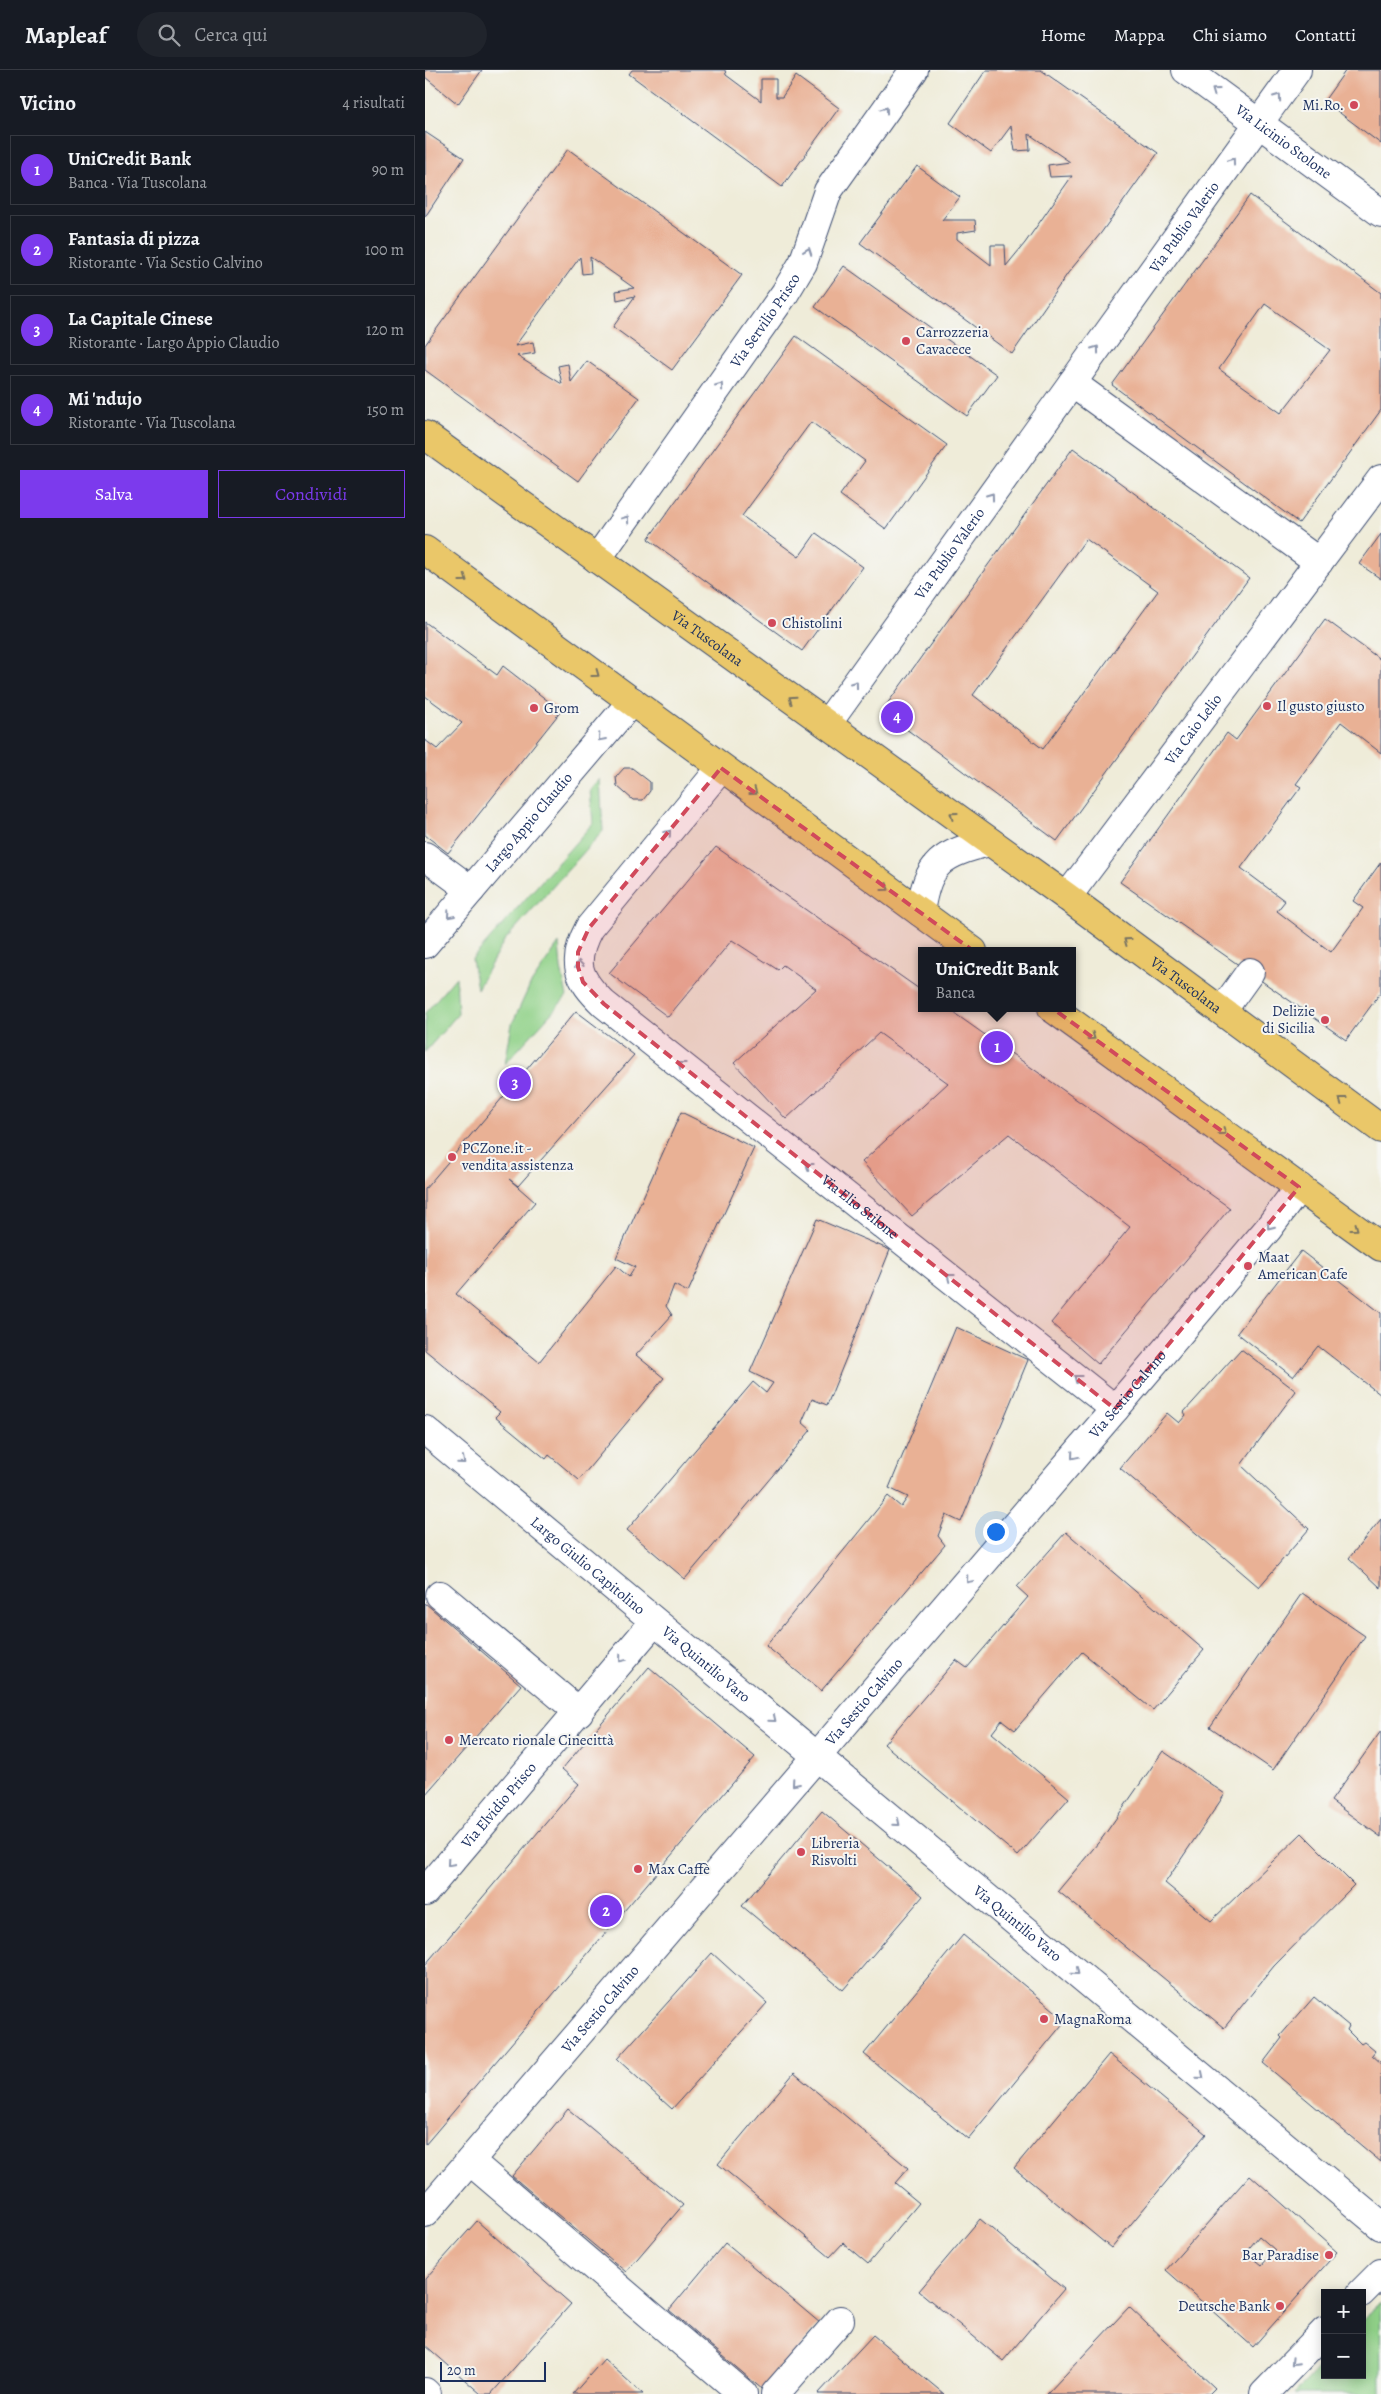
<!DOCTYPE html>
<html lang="it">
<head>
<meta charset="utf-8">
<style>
	body { margin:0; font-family:Alegreya,serif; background:#20242c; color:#f1f3f6 }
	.controls { position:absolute; right:15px; bottom:15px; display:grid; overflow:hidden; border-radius:0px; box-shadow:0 2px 12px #0003 }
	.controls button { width:45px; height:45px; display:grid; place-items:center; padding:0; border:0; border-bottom:1px solid #363941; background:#171b24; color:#f1f3f6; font:25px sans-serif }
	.scale { position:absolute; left:15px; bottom:12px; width:106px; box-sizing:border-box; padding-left:5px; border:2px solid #1b2f5e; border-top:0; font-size:14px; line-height:18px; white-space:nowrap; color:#1b2f5e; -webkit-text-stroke:4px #f6f6f2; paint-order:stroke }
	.you { position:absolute; left:570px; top:1461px; width:18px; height:18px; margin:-12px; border:4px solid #fff; border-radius:50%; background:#1a73e8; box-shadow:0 0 0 8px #1a73e833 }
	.badge { display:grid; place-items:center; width:32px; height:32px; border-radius:50%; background:#7c3aed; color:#fff; font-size:16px; font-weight:700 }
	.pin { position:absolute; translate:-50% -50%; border:2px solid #fff; box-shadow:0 1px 5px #0006 }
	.popup { position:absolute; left:493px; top:877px; width:158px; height:65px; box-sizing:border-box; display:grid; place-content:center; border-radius:0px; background:#171b24; filter:drop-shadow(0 1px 4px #0005); font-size:16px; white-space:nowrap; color:#9ea1a6 }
	.popup b { font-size:19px; color:#f1f3f6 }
	.popup::after { content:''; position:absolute; left:50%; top:100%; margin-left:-10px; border:10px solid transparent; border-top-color:#171b24 }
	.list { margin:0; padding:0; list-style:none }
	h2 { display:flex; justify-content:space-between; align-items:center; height:65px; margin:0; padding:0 20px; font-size:21px }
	h2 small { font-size:16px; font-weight:400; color:#9ea1a6 }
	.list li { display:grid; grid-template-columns:32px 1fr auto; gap:15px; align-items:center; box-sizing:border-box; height:70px; margin:0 10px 10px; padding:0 10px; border:1px solid #363941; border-radius:0px }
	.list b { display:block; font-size:19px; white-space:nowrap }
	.list p { margin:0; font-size:16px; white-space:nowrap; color:#9ea1a6 }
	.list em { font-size:16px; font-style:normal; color:#9ea1a6 }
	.actions { display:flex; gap:10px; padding:15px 20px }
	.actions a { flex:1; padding:11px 0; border:1px solid #7c3aed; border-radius:0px; text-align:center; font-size:18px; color:#7c3aed }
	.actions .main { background:#7c3aed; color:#fff }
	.icon { flex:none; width:28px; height:28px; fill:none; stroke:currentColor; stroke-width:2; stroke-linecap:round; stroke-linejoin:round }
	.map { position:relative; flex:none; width:956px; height:2324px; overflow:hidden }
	header { display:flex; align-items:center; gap:30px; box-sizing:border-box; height:70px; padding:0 25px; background:#171b24; border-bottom:1px solid #363941 }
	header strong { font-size:24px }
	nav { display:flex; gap:28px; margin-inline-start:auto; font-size:18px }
	.search { width:350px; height:45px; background:#20242c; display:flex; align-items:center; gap:12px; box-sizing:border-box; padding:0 18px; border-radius:28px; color:#9ea1a6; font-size:19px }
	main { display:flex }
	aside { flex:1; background:#171b24 }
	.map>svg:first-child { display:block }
</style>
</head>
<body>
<header>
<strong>Mapleaf</strong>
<div class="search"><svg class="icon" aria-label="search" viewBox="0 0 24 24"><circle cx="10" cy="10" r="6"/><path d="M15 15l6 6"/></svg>Cerca qui</div>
<nav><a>Home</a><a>Mappa</a><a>Chi siamo</a><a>Contatti</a></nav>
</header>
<main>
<aside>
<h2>Vicino<small>4 risultati</small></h2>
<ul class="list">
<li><span class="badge">1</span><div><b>UniCredit Bank</b><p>Banca · Via Tuscolana</p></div><em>90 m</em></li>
<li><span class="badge">2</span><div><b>Fantasia di pizza</b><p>Ristorante · Via Sestio Calvino</p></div><em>100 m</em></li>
<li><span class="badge">3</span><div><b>La Capitale Cinese</b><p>Ristorante · Largo Appio Claudio</p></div><em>120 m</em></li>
<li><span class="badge">4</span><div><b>Mi 'ndujo</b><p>Ristorante · Via Tuscolana</p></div><em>150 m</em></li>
</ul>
<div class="actions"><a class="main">Salva</a><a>Condividi</a></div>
</aside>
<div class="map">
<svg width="956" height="2324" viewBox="0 0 956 2324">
	<rect width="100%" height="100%" fill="#f6f6f2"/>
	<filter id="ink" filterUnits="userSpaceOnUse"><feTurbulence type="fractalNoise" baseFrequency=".02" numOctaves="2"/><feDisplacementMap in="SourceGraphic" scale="10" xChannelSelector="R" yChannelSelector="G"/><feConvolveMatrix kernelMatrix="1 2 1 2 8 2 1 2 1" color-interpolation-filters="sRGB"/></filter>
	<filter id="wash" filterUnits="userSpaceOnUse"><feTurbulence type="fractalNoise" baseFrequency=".0096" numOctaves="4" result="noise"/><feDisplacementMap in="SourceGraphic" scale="20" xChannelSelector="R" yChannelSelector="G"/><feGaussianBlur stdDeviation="1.12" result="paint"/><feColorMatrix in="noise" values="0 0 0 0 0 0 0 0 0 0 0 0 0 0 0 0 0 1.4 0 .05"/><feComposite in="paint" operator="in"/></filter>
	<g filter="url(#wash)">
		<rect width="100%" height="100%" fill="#efecd9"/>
		<path fill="#90d188" stroke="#568073" d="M175 709 178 761 79 871 52 919 47 889 168 753 165 720Z
			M134 873 136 898 142 926 80 994 87 954 105 915Z
			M31 907 33 944 0 982V943Z
			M955 2232 956 2324H869L900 2291V2305H937V2251Z"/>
		<g id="blocks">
			<path fill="#e9b195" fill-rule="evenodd" d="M0 0H57L33 34 0 7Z
				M207 0H300L301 5 336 31V9H351V27H357L371 6 414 38 357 117 204 4Z
				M561 0H616L733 83 676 163 643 203 587 284 435 173 492 96 535 127 517 150H550L551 160 532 163V169L566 195V175H580L581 196 600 173 647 106 625 107 623 95 645 92 604 64 605 80 590 81 586 56 566 83 525 53Z
				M921 0H956V74L899 31Z
				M0 62 39 88 0 147Z
				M143 79 317 205 247 300 188 257 210 226 192 230 191 221 209 218 165 187 166 203 157 204 155 187 90 276 108 272 110 283 92 286 137 314 133 296 143 294 146 312 162 291 214 328 153 411 0 300V275Z
				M825 125 956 223V340L874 453 687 315ZM840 234 905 280 856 343 794 299Z
				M419 196 572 305 542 346 390 237Z
				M371 266 522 375 461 459 415 425 440 391 386 352 317 446 374 487 391 463 438 497 377 581 223 469Z
				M648 378 824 508 632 771 457 641ZM661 469 733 521 618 679 548 625Z
				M956 464V509L934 494Z
				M900 549 956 590V683L916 652 871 714 876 717 816 798 860 831 852 841 906 882 938 838 928 831 956 792V922L921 970 695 812 802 663 811 670Z
				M0 552 72 605 78 596 136 641 23 783 0 765V670L12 679 37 653 0 626Z
				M199 698H207L225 712V721L218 730H208L192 716 191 707Z
				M291 777 497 921V938H522L805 1138 673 1294 626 1253 705 1157 584 1064 487 1146 437 1092 523 1013 454 963 361 1049 309 993 391 919 358 895 353 900 307 870 243 947 184 903Z
				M151 941 209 985 93 1116 84 1109 110 1132 31 1224 114 1292 191 1196 204 1207 210 1197 191 1188 256 1042 329 1078 263 1222 249 1215 241 1236 247 1245 211 1285 239 1308 154 1410 124 1385 121 1389 70 1347 75 1342 0 1280V1119Z
				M392 1149 465 1180 402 1335 387 1329 377 1352 386 1360 260 1509 202 1460 328 1312 341 1323 348 1313 325 1302Z
				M876 1181 956 1243V1325L893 1276 868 1307 812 1263Z
				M531 1257 603 1290 536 1452 521 1445 513 1466 520 1475 396 1621 341 1576 463 1426 476 1437 483 1427 464 1418Z
				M816 1279 871 1321 816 1395 884 1459 834 1517 695 1398 742 1343 754 1353 761 1345 759 1342Z
				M956 1449V1518L924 1488Z
				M641 1462 779 1580 728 1640 657 1582 590 1660 577 1650 567 1663 644 1728 593 1786 459 1674 531 1590 542 1598 603 1527 592 1517Z
				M877 1523 940 1566 848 1700 785 1657Z
				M0 1533 96 1615 0 1725Z
				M224 1597 330 1687 0 2075V1895L154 1714 137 1699Z
				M956 1661V1767L906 1731Z
				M738 1681 800 1724 740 1813 786 1851 877 1763 929 1815 849 1896 799 1958 633 1821 678 1767Z
				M397 1741 498 1826 418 1920 317 1836Z
				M538 1865 641 1950 543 2069 439 1984Z
				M287 1883 342 1933 247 2039 192 1989Z
				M889 1927 924 1956 922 1960 936 1974 939 1972 950 1981 947 1985 956 1993V2092L838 1993 857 1968 855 1966Z
				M684 1984 781 2064 686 2178 589 2098Z
				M369 2003 483 2098 470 2113 494 2133 443 2194 418 2173 405 2187 293 2094Z
				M143 2039 258 2135 201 2202 87 2106Z
				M825 2105 912 2182 828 2277 741 2200ZM834 2166 850 2180 837 2195 821 2182Z
				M555 2149 639 2219 578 2291 494 2221Z
				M52 2151 146 2234 66 2324H56L0 2275V2209Z
				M300 2173 395 2253 338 2320 244 2240Z
				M704 2237 790 2318 784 2324H622Z
				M448 2265 519 2324H393Z
				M179 2289 218 2324H148Z"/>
		</g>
	</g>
	<g filter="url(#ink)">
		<use href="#blocks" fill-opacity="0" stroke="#3b4b70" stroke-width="1"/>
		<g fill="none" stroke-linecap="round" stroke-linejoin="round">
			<g stroke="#3b4b70" stroke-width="30">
				<g id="minor">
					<path id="s1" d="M761 0 956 143"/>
					<path d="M647 313 894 492"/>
					<path id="s2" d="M172 489 360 223 378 193 403 121 489 0"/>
					<path id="s3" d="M402 654 872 0"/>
					<path id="s4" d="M296 698 164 858C146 892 152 908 179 934L690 1339"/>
					<path d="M0 786 46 820"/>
					<path id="s5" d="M642 827 956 409"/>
					<path d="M495 842C503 792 516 784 565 772"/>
					<path id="s6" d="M0 874 207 631"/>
					<path d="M797 941 825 902"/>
					<path id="s7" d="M0 1360 956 2156"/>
					<path d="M15 1525 154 1642"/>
					<path id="s8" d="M0 1822 229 1552"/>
					<path d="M45 2091 318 2324"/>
					<path id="s9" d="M0 2143 690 1339 843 1159 874 1117"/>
					<path d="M936 2223 956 2203"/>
					<path d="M0 2322 2 2324"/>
					<path d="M350 2324 415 2250"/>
					<path d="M839 2324 900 2261"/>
				</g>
			</g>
			<g stroke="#3b4b70" stroke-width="30">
				<g id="major">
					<path id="s10" d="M0 365 642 827 956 1059"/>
					<path d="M0 480 548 881"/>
					<path d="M627 938 956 1177"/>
				</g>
			</g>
			<use href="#minor" stroke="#fff" stroke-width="28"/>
			<use href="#major" stroke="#eac769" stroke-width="28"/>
		</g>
		<defs><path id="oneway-chevron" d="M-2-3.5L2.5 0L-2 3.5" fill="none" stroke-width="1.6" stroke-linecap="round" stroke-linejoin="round" transform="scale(1.25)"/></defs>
		<g stroke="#8d97ae">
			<use href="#oneway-chevron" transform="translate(790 21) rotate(-144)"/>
			<use href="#oneway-chevron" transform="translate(853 27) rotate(-55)"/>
			<use href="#oneway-chevron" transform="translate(460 40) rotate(-54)"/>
			<use href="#oneway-chevron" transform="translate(807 91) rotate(-54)"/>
			<use href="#oneway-chevron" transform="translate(383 181) rotate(-70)"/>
			<use href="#oneway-chevron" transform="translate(671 279) rotate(-54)"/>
			<use href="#oneway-chevron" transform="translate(295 316) rotate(-55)"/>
			<use href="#oneway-chevron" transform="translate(566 426) rotate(-54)"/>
			<use href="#oneway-chevron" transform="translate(201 449) rotate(-55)"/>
			<use href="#oneway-chevron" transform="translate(430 614) rotate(-54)"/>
			<use href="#oneway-chevron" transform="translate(176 668) rotate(131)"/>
			<use href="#oneway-chevron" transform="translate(243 763) rotate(-50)"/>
			<use href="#oneway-chevron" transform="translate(25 845) rotate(131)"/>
			<use href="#oneway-chevron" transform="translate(154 894) rotate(-97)"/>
			<use href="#oneway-chevron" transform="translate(256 995) rotate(-142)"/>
			<use href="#oneway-chevron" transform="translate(384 1096) rotate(-142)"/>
			<use href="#oneway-chevron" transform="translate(845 1156) rotate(128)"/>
			<use href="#oneway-chevron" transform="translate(525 1207) rotate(-142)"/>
			<use href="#oneway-chevron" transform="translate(652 1308) rotate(-142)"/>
			<use href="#oneway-chevron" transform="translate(649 1386) rotate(130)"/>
			<use href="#oneway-chevron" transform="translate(37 1391) rotate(40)"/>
			<use href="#oneway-chevron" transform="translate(544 1510) rotate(130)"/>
			<use href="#oneway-chevron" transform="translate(197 1589) rotate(130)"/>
			<use href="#oneway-chevron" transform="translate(348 1649) rotate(39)"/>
			<use href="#oneway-chevron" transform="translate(370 1713) rotate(131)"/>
			<use href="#oneway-chevron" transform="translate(472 1753) rotate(40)"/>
			<use href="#oneway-chevron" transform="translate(25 1793) rotate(131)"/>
			<use href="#oneway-chevron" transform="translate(651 1902) rotate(40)"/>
			<use href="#oneway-chevron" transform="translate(776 2006) rotate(40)"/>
			<use href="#oneway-chevron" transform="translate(869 2292) rotate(134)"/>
		</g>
		<g stroke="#787363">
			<use href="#oneway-chevron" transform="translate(39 509) rotate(36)"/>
			<use href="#oneway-chevron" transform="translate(171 604) rotate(36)"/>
			<use href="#oneway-chevron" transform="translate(367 629) rotate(-145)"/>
			<use href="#oneway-chevron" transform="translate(329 722) rotate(36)"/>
			<use href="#oneway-chevron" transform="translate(528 745) rotate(-144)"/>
			<use href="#oneway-chevron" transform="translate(461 818) rotate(36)"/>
			<use href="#oneway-chevron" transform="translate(702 871) rotate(-144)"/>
			<use href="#oneway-chevron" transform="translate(667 967) rotate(36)"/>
			<use href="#oneway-chevron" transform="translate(917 1030) rotate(-143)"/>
			<use href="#oneway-chevron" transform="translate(798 1062) rotate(36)"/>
			<use href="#oneway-chevron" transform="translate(930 1158) rotate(36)"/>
		</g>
	</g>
	<path fill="#d1495b" fill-opacity="0.2" stroke="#d1495b" stroke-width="4" stroke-dasharray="10 6" stroke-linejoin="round" d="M296 698 874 1117 690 1339 179 934 158 912 153 897V882L164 858Z"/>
	<g fill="#d1495b" stroke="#f6f6f2" stroke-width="2">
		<circle cx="929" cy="35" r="5"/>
		<circle cx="481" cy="271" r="5"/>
		<circle cx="347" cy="553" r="5"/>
		<circle cx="842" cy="636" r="5"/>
		<circle cx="109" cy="638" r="5"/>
		<circle cx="900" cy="950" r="5"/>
		<circle cx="27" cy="1087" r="5"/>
		<circle cx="823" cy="1196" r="5"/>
		<circle cx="24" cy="1670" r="5"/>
		<circle cx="376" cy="1782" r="5"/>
		<circle cx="213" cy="1799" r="5"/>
		<circle cx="619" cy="1949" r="5"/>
		<circle cx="904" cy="2185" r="5"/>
		<circle cx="855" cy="2236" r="5"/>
	</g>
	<g text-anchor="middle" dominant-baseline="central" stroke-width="4" stroke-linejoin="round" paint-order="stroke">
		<g font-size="15" fill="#1b2f5e" stroke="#f6f6f2" text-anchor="start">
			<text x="919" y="35" text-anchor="end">Mi.Ro.</text>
			<text x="491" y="262">Carrozzeria<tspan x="491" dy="17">Cavacece</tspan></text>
			<text x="357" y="553">Chistolini</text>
			<text x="852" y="636">Il gusto giusto</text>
			<text x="119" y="638">Grom</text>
			<text x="890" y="941" text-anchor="end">Delizie<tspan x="890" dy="17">di Sicilia</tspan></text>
			<text x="37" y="1078">PCZone.it -<tspan x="37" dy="17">vendita assistenza</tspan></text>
			<text x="833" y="1187">Maat<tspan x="833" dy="17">American Cafe</tspan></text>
			<text x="34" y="1670">Mercato rionale Cinecittà</text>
			<text x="386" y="1773">Libreria<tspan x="386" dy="17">Risvolti</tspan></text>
			<text x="223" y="1799">Max Caffè</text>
			<text x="629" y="1949">MagnaRoma</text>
			<text x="894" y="2185" text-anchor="end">Bar Paradise</text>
			<text x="845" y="2236" text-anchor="end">Deutsche Bank</text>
		</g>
		<g font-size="15" fill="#1b2f5e" stroke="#f6f6f2">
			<text stroke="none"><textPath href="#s1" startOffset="121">Via Licinio Stolone</textPath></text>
			<text stroke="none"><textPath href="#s3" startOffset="612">Via Publio Valerio</textPath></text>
			<text stroke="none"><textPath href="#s2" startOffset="292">Via Servilio Prisco</textPath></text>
			<text stroke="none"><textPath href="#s3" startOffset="210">Via Publio Valerio</textPath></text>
			<text stroke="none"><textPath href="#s10" startOffset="348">Via Tuscolana</textPath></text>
			<text stroke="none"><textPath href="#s5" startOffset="210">Via Caio Lelio</textPath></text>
			<text stroke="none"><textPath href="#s6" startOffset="160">Largo Appio Claudio</textPath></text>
			<text stroke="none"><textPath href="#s10" startOffset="939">Via Tuscolana</textPath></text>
			<text stroke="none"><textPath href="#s4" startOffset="620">Via Elio Stilone</textPath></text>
			<text stroke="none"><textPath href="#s9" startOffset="1079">Via Sestio Calvino</textPath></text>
			<text stroke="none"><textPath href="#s7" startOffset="212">Largo Giulio Capitolino</textPath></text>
			<text stroke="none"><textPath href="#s7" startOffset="366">Via Quintilio Varo</textPath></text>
			<text stroke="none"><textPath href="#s9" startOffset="674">Via Sestio Calvino</textPath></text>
			<text stroke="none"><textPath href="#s8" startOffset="114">Via Elvidio Prisco</textPath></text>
			<text stroke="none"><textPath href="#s7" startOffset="771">Via Quintilio Varo</textPath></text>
			<text stroke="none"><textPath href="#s9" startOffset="269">Via Sestio Calvino</textPath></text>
		</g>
	</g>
</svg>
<div class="controls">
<button>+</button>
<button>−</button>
</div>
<div class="scale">20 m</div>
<div class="you"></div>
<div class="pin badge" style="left:572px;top:977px">1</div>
<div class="popup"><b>UniCredit Bank</b>Banca</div>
<div class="pin badge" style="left:181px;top:1841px">2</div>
<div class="pin badge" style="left:90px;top:1013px">3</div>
<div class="pin badge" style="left:472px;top:647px">4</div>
</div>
</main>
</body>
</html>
